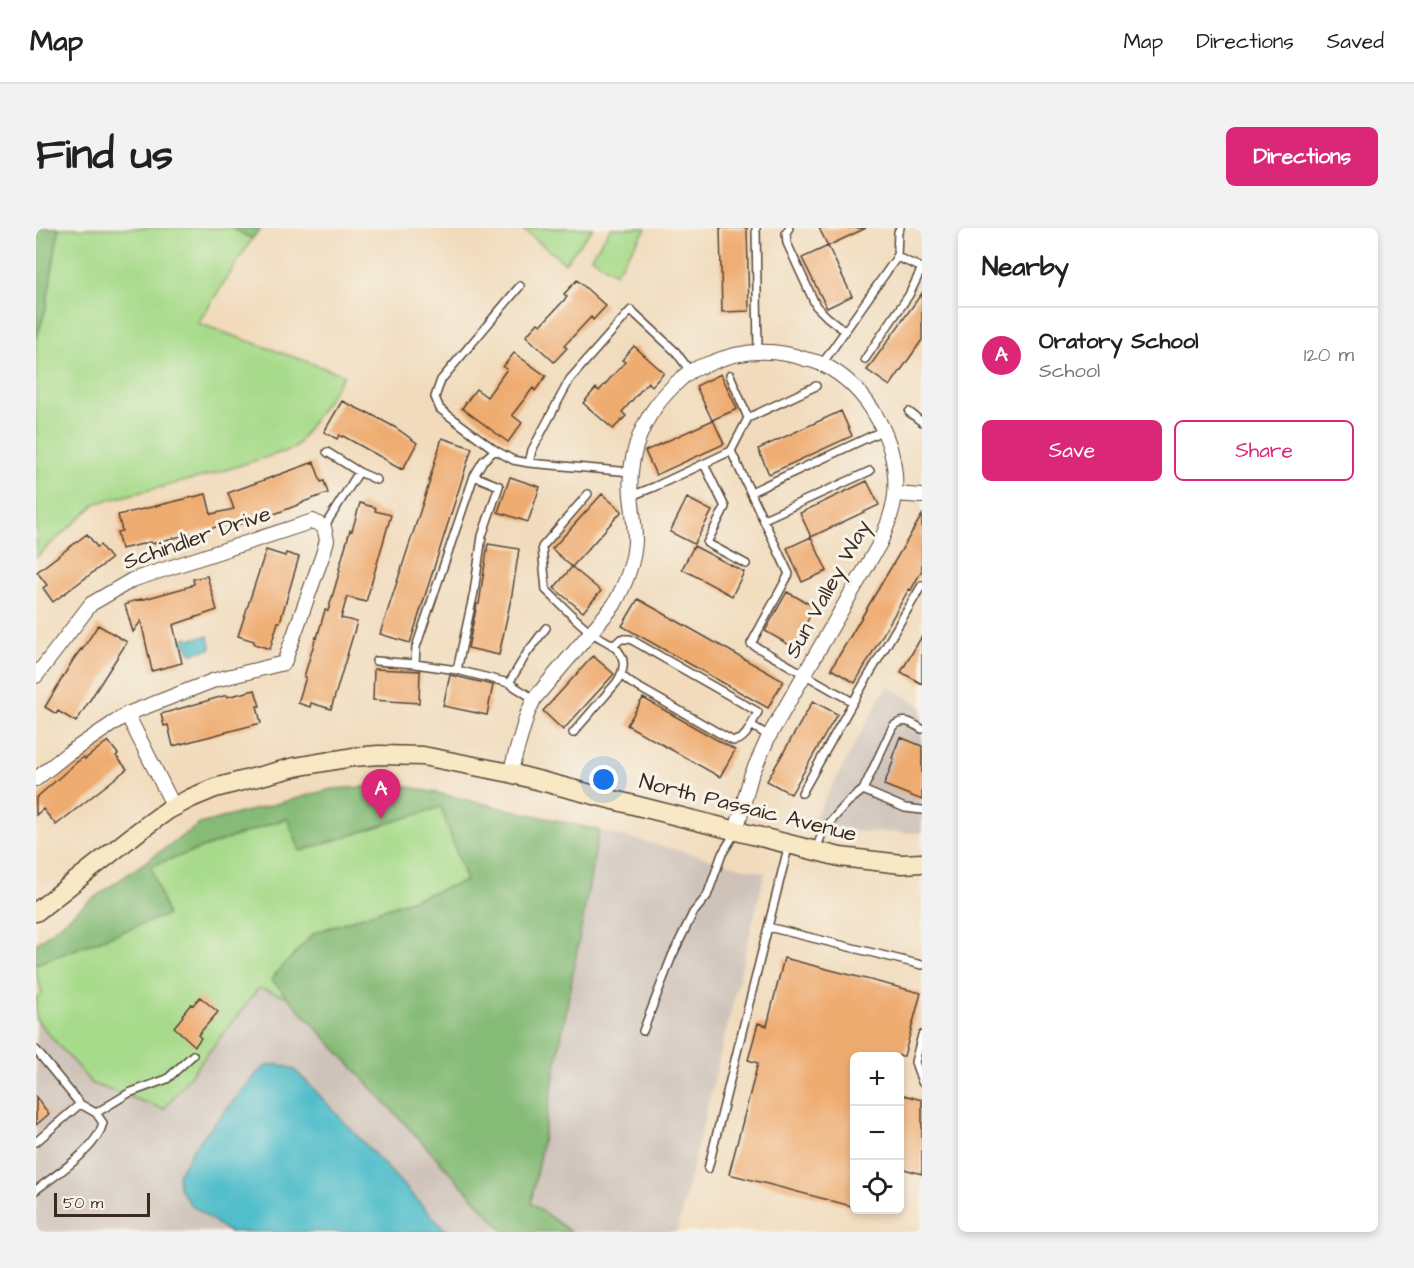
<!DOCTYPE html>
<html lang="en">
<head>
<meta charset="utf-8">
<style>
	body { margin:0; font-family:"Architects Daughter",sans-serif; background:#f2f2f2; color:#202124 }
	.controls { position:absolute; right:18px; bottom:18px; display:grid; overflow:hidden; border-radius:9px; box-shadow:0 3px 9px #0003 }
	.controls button { width:54px; height:54px; display:grid; place-items:center; padding:0; border:0; border-bottom:2px solid #e0e0e0; background:#fff; color:#202124; font:30px sans-serif }
	.scale { position:absolute; left:18px; bottom:15px; width:96px; box-sizing:border-box; padding-left:6px; border:3px solid #3b2a1e; border-top:0; font-size:16px; line-height:21px; white-space:nowrap; color:#3b2a1e; -webkit-text-stroke:4px #f7f3e8; paint-order:stroke }
	.you { position:absolute; left:568px; top:552px; width:21px; height:21px; margin:-15px; border:4px solid #fff; border-radius:50%; background:#1a73e8; box-shadow:0 0 0 9px #1a73e833 }
	.badge { display:grid; place-items:center; width:39px; height:39px; border-radius:50%; background:#db2777; color:#fff; font-size:20px; font-weight:700 }
	.pin { position:absolute; translate:-50% -50px; filter:drop-shadow(0 2px 3px #0008) }
	.pin::after { content:''; position:absolute; top:32px; width:21px; height:18px; background:inherit; clip-path:polygon(0 0,100% 0,50% 100%) }
	.list { margin:0; padding:0; list-style:none }
	h2 { display:flex; justify-content:space-between; align-items:center; height:78px; margin:0; padding:0 24px; font-size:26px }
	h2 small { font-size:20px; font-weight:400; color:#757577 }
	.list li { display:grid; grid-template-columns:39px 1fr auto; gap:18px; align-items:center; box-sizing:border-box; height:96px; padding:0 24px; border-top:2px solid #e0e0e0 }
	.list b { display:block; font-size:22px; white-space:nowrap }
	.list p { margin:0; font-size:20px; white-space:nowrap; color:#757577 }
	.list em { font-size:20px; font-style:normal; color:#757577 }
	.actions { display:flex; gap:12px; padding:18px 24px }
	.actions a { flex:1; padding:14px 0; border:2px solid #db2777; border-radius:9px; text-align:center; font-size:21px; color:#db2777 }
	.actions .main { background:#db2777; color:#fff }
	.icon { flex:none; width:33px; height:33px; fill:none; stroke:currentColor; stroke-width:2; stroke-linecap:round; stroke-linejoin:round }
	.map { position:relative; flex:none; width:886px; height:1004px; overflow:hidden; border-radius:9px }
	header { display:flex; align-items:center; gap:36px; box-sizing:border-box; height:84px; padding:0 30px; background:#fff; border-bottom:2px solid #e0e0e0 }
	header strong { font-size:28px }
	nav { display:flex; gap:33px; margin-inline-start:auto; font-size:21px }
	.intro { display:flex; align-items:center; justify-content:space-between; box-sizing:border-box; height:144px; padding:0 36px }
	h1 { margin:0; font-size:42px }
	.button { padding:15px 27px; border-radius:9px; background:#db2777; color:#fff; font-size:21px; font-weight:700 }
	main { display:flex; gap:36px; padding:0 36px }
	aside { flex:1; background:#fff; border-radius:9px; box-shadow:0 3px 9px #0003 }
	.map>svg:first-child { display:block }
</style>
</head>
<body>
<header>
<strong>Map</strong>
<nav><a>Map</a><a>Directions</a><a>Saved</a></nav>
</header>
<div class="intro"><h1>Find us</h1><a class="button">Directions</a></div>
<main>
<div class="map">
<svg width="886" height="1004" viewBox="0 0 886 1004">
	<rect width="100%" height="100%" fill="#f7f3e8"/>
	<filter id="ink" filterUnits="userSpaceOnUse"><feTurbulence type="fractalNoise" baseFrequency=".0167" numOctaves="2"/><feDisplacementMap in="SourceGraphic" scale="12" xChannelSelector="R" yChannelSelector="G"/><feConvolveMatrix kernelMatrix="1 2 1 2 8 2 1 2 1" color-interpolation-filters="sRGB"/></filter>
	<filter id="wash" filterUnits="userSpaceOnUse"><feTurbulence type="fractalNoise" baseFrequency=".008" numOctaves="4" result="noise"/><feDisplacementMap in="SourceGraphic" scale="24" xChannelSelector="R" yChannelSelector="G"/><feGaussianBlur stdDeviation="1.35" result="paint"/><feColorMatrix in="noise" values="0 0 0 0 0 0 0 0 0 0 0 0 0 0 0 0 0 1.4 0 .05"/><feComposite in="paint" operator="in"/></filter>
	<g filter="url(#wash)">
		<rect width="100%" height="100%" fill="#f1dbbc"/>
		<path fill="#cec2b9" d="M851 457 886 480V605L830 604 775 597Z
			M563 602 729 645 641 1002 638 1004H535L495 975Z
			M223 760 252 769 469 1004H0V791L56 856 128 881Z"/>
		<path fill="#a7db8b" stroke="#718254" stroke-width="1.5" d="M23 0H196L216 11 162 95 308 147 259 220 174 247 61 275 0 329V112L10 80Z
			M485 0H557L529 35Z
			M575 0H608L610 1 579 45 555 29Z
			M405 578 430 653 278 705 236 751 252 769 223 760 128 881 56 856 0 791V769L6 765 0 746V736L130 687 115 638 252 590 265 623Z"/>
		<path fill="#85bb77" stroke="#60724a" stroke-width="1.5" d="M0 0H23L10 80 0 112Z
			M196 0H225L216 11Z
			M365 557 563 602 495 975 535 1004H469L235 751 278 705 430 653 405 579 264 623 251 590 115 638 131 687 0 736V716L49 676 164 596 296 561Z"/>
		<path fill="#51becb" stroke="#467474" stroke-width="1.5" d="M171 408 173 409 175 419 174 421 156 425 153 424 152 417 148 416 147 413 149 410 152 409 155 411Z
			M242 836 257 841 270 853 411 1004H193L154 976 143 960 142 947 157 921 223 843 231 838Z"/>
		<g id="blocks">
			<path fill="#efac71" d="M684 0H711L713 83 686 84Z
				M783 0H830L792 18Z
				M792 18 816 68 791 80 766 30Z
				M541 52 570 78 557 92 555 89 528 118 531 120 518 134 490 108 502 95 505 97 531 69 528 66Z
				M886 65V112L854 158 831 142Z
				M598 118 628 145 616 158 612 154 586 184 590 188 577 201 547 175 560 160 563 163 589 134 586 132Z
				M478 125 510 148 499 163 497 160 476 187 486 195 472 214 426 180 440 161 451 169 471 141 467 139Z
				M685 146 701 181 676 192 660 158Z
				M306 173 331 185V184L360 200 381 215 367 241 364 240V241L352 234V233L307 208 306 209 303 207 301 211 288 204Z
				M805 183 816 208 733 246 722 221Z
				M677 192 688 216 620 247 609 223Z
				M406 210 436 220 374 415 344 406 394 253H393Z
				M278 234 285 254 288 253 292 265 267 274V275L241 285 228 289V287L201 297 199 294 115 316V314L85 321 81 304 86 303 82 287 170 266 175 286 198 281 192 265Z
				M474 249 504 259 492 294 462 284Z
				M831 253 843 277 775 309 764 285Z
				M566 266 586 283 536 339 516 321Z
				M651 270 676 283 658 316 634 304Z
				M324 275 340 280 339 283 355 287 330 374 311 369 305 390 321 394 295 481 275 475 274 479 262 475 270 449H268L280 409 281 410 289 382 292 383 304 342 303 341 314 302 316 303Z
				M886 287V342L875 362 873 361 819 455 795 441Z
				M51 306 61 319 64 317 75 331 17 374 7 360 11 357 1 344Z
				M775 309 791 343 766 354 751 320Z
				M452 316 483 321 476 366 463 427 432 420 441 376H443Z
				M658 318 708 344 696 368 646 341Z
				M230 322 249 328 250 325 263 329 244 394H242L234 421 218 416V413L202 408Z
				M536 339 565 363 547 384 518 360Z
				M171 348 181 382 137 397 146 435 116 443 105 393 97 404 89 377 92 376 91 375 105 371V372L155 358V357L158 356 157 351Z
				M751 364 779 379 757 419 729 403Z
				M602 371 747 453 732 480 586 398Z
				M62 397 91 414 40 494 22 483 20 486 9 479 37 432 45 421 46 422Z
				M886 408V456L865 444Z
				M557 428 578 446 527 502 507 483Z
				M338 441 384 443 383 475 337 472Z
				M414 447 457 457 451 487 407 478Z
				M219 462 224 478H221L225 495 137 518 132 497 128 498 125 486 191 467V469Z
				M607 470 699 522 684 549 591 497Z
				M777 473 801 486 755 566 731 553Z
				M864 509 886 518V572L848 557 858 531 856 530Z
				M72 513 82 526 80 528 91 541 20 597 7 581 0 587V570L41 534 48 529 49 531Z
				M748 730 885 765 868 828H819V979L693 946 722 835 712 832 722 795 731 798Z
				M164 769 182 784 162 807 165 810 159 818 138 799 147 788 146 787 155 776 157 777Z
				M864 866 886 872V946L864 940Z
				M0 869 13 886 0 897Z"/>
		</g>
	</g>
	<g filter="url(#ink)">
		<use href="#blocks" fill-opacity="0" stroke="#564536" stroke-width="1.5"/>
		<g fill="none" stroke-linecap="round" stroke-linejoin="round">
			<g stroke="#564536" stroke-width="10">
				<path id="lane" d="M720 0 722 123
					M753 0 750 5 751 15 780 78 791 89 809 103
					M864 0 862 4 861 29 886 40
					M484 58 405 152 399 169 404 181 459 222 477 232 493 235 595 244
					M829 131 873 67 886 40
					M786 136 861 29
					M694 147 712 190
					M873 184 886 194
					M695 223 712 190 780 158
					M493 235 496 222 534 151 595 82 640 124 654 143
					M668 236 689 279 671 315 710 336
					M323 244 341 252
					M715 264 848 202
					M595 268 618 259 695 223 753 346 715 416 817 474
					M728 291 834 243
					M288 299 323 244 291 224
					M577 418 585 411H594L722 484C715 496 711 512 697 513L595 455 585 447
					M340 433 379 436 421 442 473 455 498 471
					M379 436 380 419 438 248 447 233 459 222
					M421 442 438 364 446 308 463 258 438 248
					M473 455 491 425 510 400
					M715 497 733 508
					M537 505 581 454C586 446 590 436 585 427 579 415 565 412 555 404 539 392 525 376 510 362L506 319 552 266
					M827 562 857 498C869 489 875 495 886 501
					M766 565 817 474 886 357
					M753 616 732 699 886 737
					M780 621 788 601 812 574 827 562 869 580 886 582
					M607 803 636 728 657 685 671 668 686 626 699 605
					M886 807 879 834 886 854
					M0 822 44 876 60 885 67 895C60 922 22 945 0 962
					M60 885 93 865 131 851 157 827
					M0 914 44 876
					M672 941 732 699"/>
			</g>
			<g stroke="#564536" stroke-width="16">
				<path id="street" d="M859 266 886 268
					M0 448 55 376 96 352 277 293 288 299 291 312 287 326 248 435 179 452 91 486
					M474 545 491 487 498 471 578 377C589 357 598 336 599 313 599 297 597 283 595 268 592 236 601 204 620 178 628 167 644 150 655 143 660 140 666 138 672 136 704 122 735 119 769 131 774 132 781 134 786 136 833 159 863 215 859 267 857 284 851 299 844 315L733 508 715 548 700 603
					M0 551 30 527 91 486 138 579"/>
			</g>
			<g stroke="#564536" stroke-width="21">
				<path id="secondary" d="M0 684 103 603 132 582 155 570 179 560 259 539 317 529 343 527 387 528 474 545 566 569 804 629 866 636 886 635"/>
			</g>
			<use href="#lane" stroke="#fff" stroke-width="7"/>
			<use href="#street" stroke="#fff" stroke-width="14"/>
			<use href="#secondary" stroke="#f8e8c3" stroke-width="18"/>
		</g>
	</g>
	<g text-anchor="middle" dominant-baseline="central" stroke-width="6" stroke-linejoin="round" paint-order="stroke">
		<g font-size="22" fill="#3b2a1e" stroke="#f7f3e8">
			<text transform="translate(161 310) rotate(-19)">Schindler Drive</text>
			<text transform="translate(792 361) rotate(-61)">Sun Valley Way</text>
			<text transform="translate(712 580) rotate(14)">North Passaic Avenue</text>
		</g>
	</g>
</svg>
<div class="controls">
<button>+</button>
<button>−</button>
<button><svg class="icon" aria-label="locate" viewBox="0 0 24 24"><circle cx="12" cy="12" r="6"/><path d="M12 2v4M12 18v4M2 12h4M18 12h4"/></svg></button>
</div>
<div class="scale">50 m</div>
<div class="you"></div>
<div class="pin badge" style="left:345px;top:591px">A</div>
</div>
<aside>
<h2>Nearby<small></small></h2>
<ul class="list">
<li><span class="badge">A</span><div><b>Oratory School</b><p>School</p></div><em>120 m</em></li>
</ul>
<div class="actions"><a class="main">Save</a><a>Share</a></div>
</aside>
</main>
</body>
</html>
